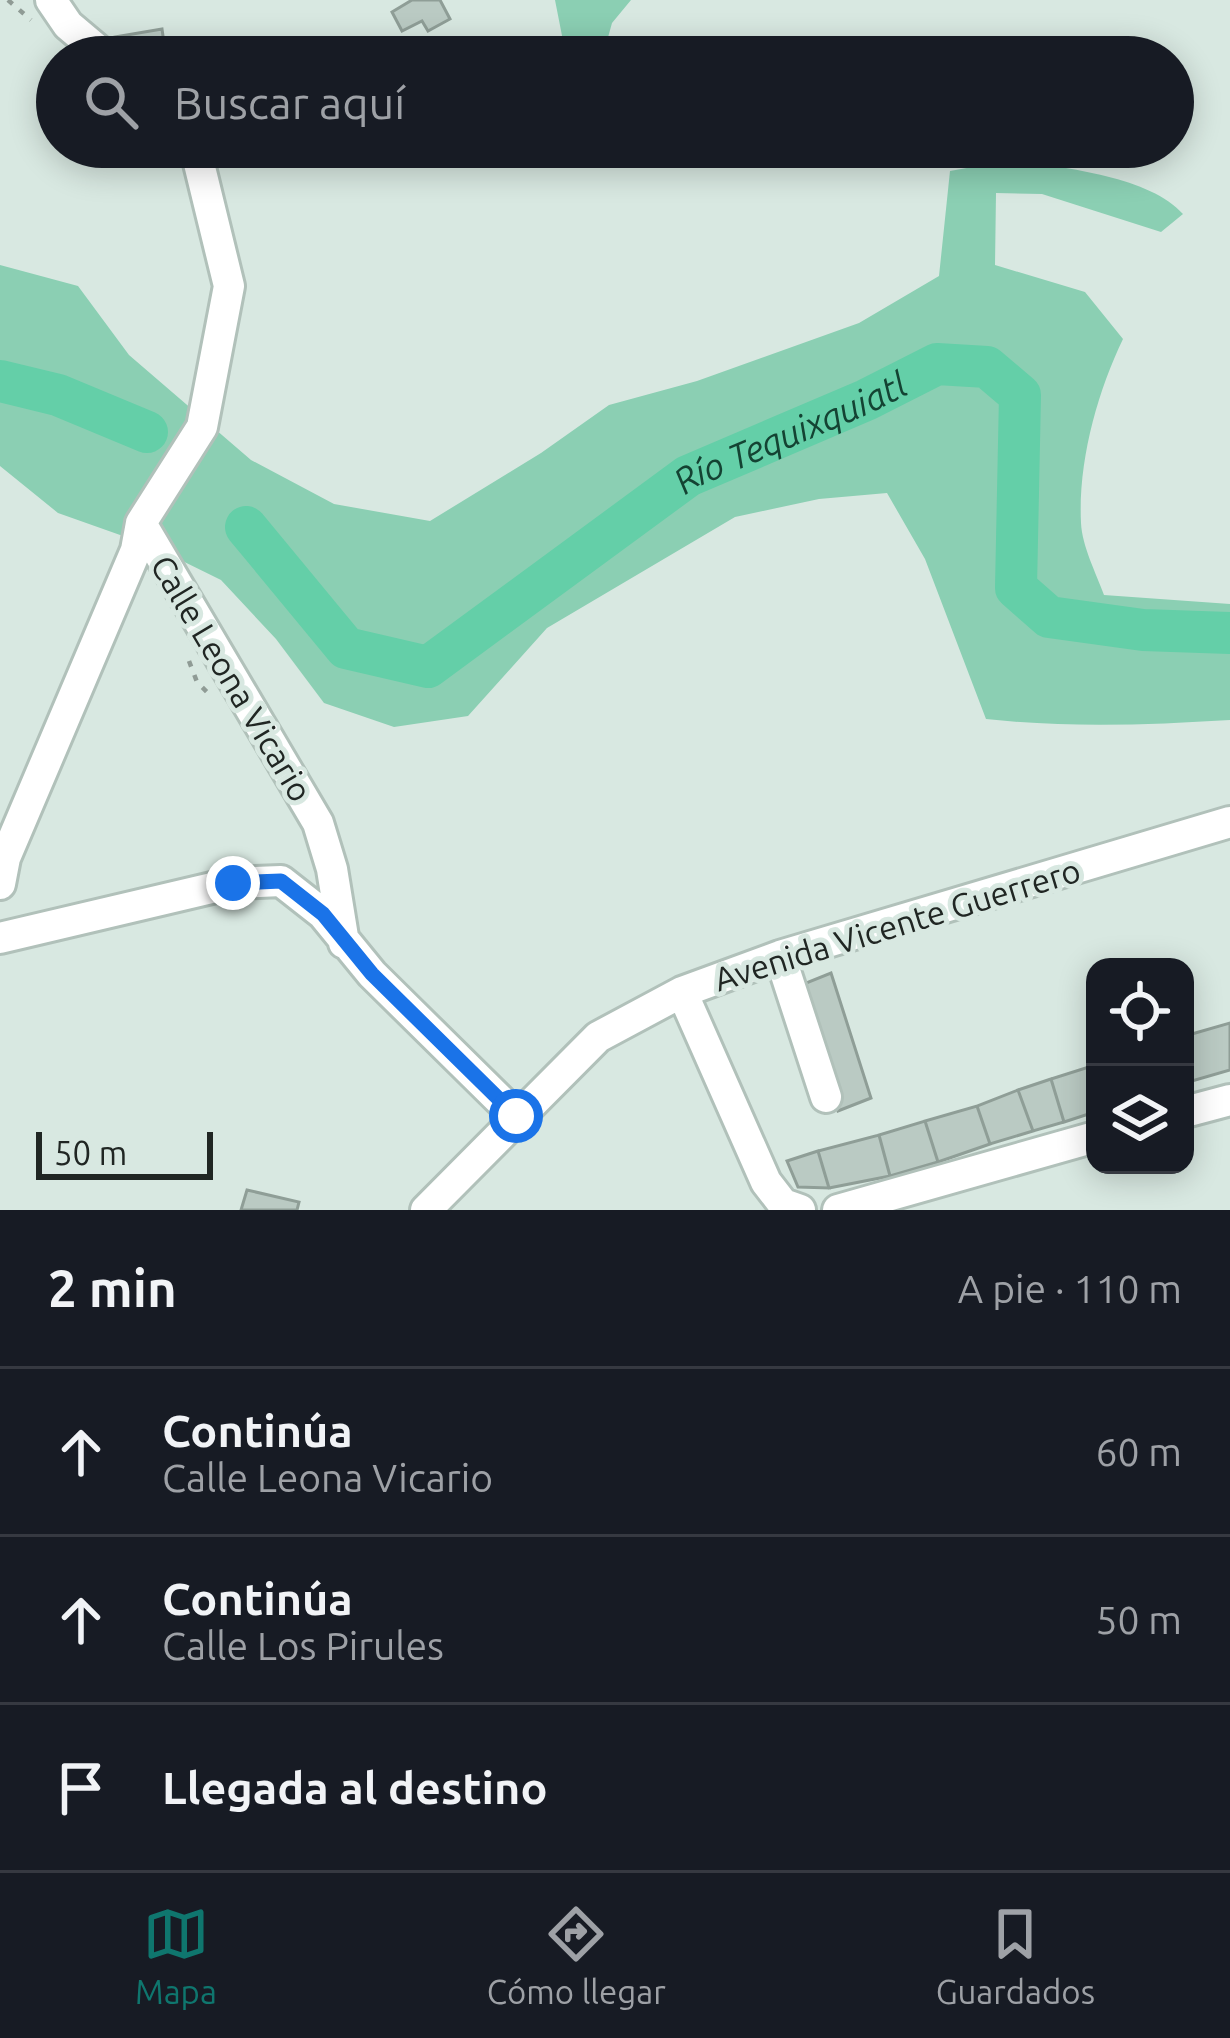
<!DOCTYPE html>
<html lang="es">
<head>
<meta charset="utf-8">
<style>
	body { margin:0; font-family:Ubuntu,sans-serif; background:#20242c; color:#f1f3f6 }
	.controls { position:absolute; right:36px; bottom:36px; display:grid; overflow:hidden; border-radius:24px; box-shadow:0 6px 30px #0003 }
	.controls button { width:108px; height:108px; display:grid; place-items:center; padding:0; border:0; border-bottom:3px solid #363941; background:#171b24; color:#f1f3f6; font:60px sans-serif }
	.scale { position:absolute; left:36px; bottom:30px; width:177px; box-sizing:border-box; padding-left:12px; border:6px solid #202623; border-top:0; font-size:33px; line-height:42px; white-space:nowrap; color:#202623; -webkit-text-stroke:9px #d8e8e1; paint-order:stroke }
	.stop { position:absolute; width:36px; height:36px; margin:-27px; border:9px solid #1a73e8; border-radius:50%; background:#fff }
	.stop.end { background:#1a73e8; border-color:#fff; box-shadow:0 3px 12px #0008 }
	.list { margin:0; padding:0; list-style:none }
	h2 { display:flex; justify-content:space-between; align-items:center; height:156px; margin:0; padding:0 48px; font-size:51px }
	h2 small { font-size:39px; font-weight:400; color:#9ea1a6 }
	.list li { display:grid; grid-template-columns:78px 1fr auto; gap:36px; align-items:center; box-sizing:border-box; height:168px; padding:0 48px; border-top:3px solid #363941 }
	.list b { display:block; font-size:45px; white-space:nowrap }
	.list p { margin:0; font-size:39px; white-space:nowrap; color:#9ea1a6 }
	.list em { font-size:39px; font-style:normal; color:#9ea1a6 }
	.icon { flex:none; width:66px; height:66px; fill:none; stroke:currentColor; stroke-width:2; stroke-linecap:round; stroke-linejoin:round }
	.map { position:relative; flex:none; width:1230px; height:1210px; overflow:hidden }
	.search { position:absolute; background:#171b24; box-shadow:0 6px 30px #0003; left:36px; right:36px; top:36px; height:132px; display:flex; align-items:center; gap:30px; box-sizing:border-box; padding:0 42px; border-radius:66px; color:#9ea1a6; font-size:45px }
	.sheet { height:660px; background:#171b24 }
	nav { display:flex; justify-content:space-around; align-items:center; box-sizing:border-box; height:168px; border-top:3px solid #363941; background:#171b24; font-size:33px; color:#9ea1a6 }
	nav a { display:grid; justify-items:center; gap:6px }
	nav .on { color:#0f766e }
	.map>svg:first-child { display:block }
</style>
</head>
<body>
<div class="map">
<svg width="1230" height="1210" viewBox="0 0 1230 1210">
	<rect width="100%" height="100%" fill="#d8e8e1"/>
	<path fill="#8bcfb3" d="M555 0H631L612 23 607 41 565 51Z
		M1011 160C1060 167 1150 176 1183 214L1161 232 1042 194 996 193 995 265 1085 292 1123 339C1097 393 1078 462 1081 523 1082 546 1096 573 1104 595L1230 604V720C1148 725 1068 728 986 719L925 559 887 493 819 499 735 517 547 628 468 716 394 727 324 703 276 639 221 580 154 547 58 513 0 466V265L78 286 129 355 251 460 334 504 430 521 541 453 609 405 697 381 859 323 939 276 950 171Z"/>
	<g fill="none" stroke-linecap="round" stroke-linejoin="round">
		<g stroke="#64cfa8" stroke-width="42">
			<path d="M0 381 58 395 147 432"/>
			<path id="s1" d="M246 527 346 648 428 667 688 476 866 400 937 364 987 367 1020 395 1016 588 1049 617 1143 630 1230 633"/>
		</g>
	</g>
	<path fill="#bacac3" stroke="#8f9e97" stroke-width="3" d="M412 0H440L450 19 428 31 422 21 402 31 392 12Z
		M162 29 166 57H153L150 50 118 55 115 37Z
		M831 973 871 1098 838 1111 796 987Z
		M1230 1023V1070L1185 1083V1036Z
		M1095 1065V1112L1064 1122 1051 1079Z
		M1051 1079 1064 1122 1033 1131 1018 1090Z
		M1018 1090 1033 1131 990 1144 977 1106Z
		M977 1106 990 1144 938 1162 925 1121Z
		M925 1121 938 1162 890 1176 879 1135Z
		M879 1135 890 1176 829 1188 818 1151Z
		M818 1151 829 1188 798 1187 787 1161Z
		M247 1190 299 1202 297 1210H241Z"/>
	<g fill="none" stroke-linecap="round" stroke-linejoin="round">
		<g stroke="#b1c1ba" stroke-width="36">
			<path id="minor" d="M51 0 68 25 106 57
				M195 147 229 286 202 427 141 523 318 823 332 869 344 943
				M0 884 5 858 136 550 141 523
				M0 938 233 883 281 881 323 914 372 974 516 1116
				M780 956 826 1097
				M682 992 766 1182 783 1204 800 1210
				M1185 1112 1230 1100
				M426 1210 598 1037 682 992 780 956 1230 822
				M838 1210 1095 1137"/>
		</g>
		<path stroke="#8f9b95" stroke-width="4.5" stroke-dasharray="6 9" stroke-linecap="butt" d="M8 0 31 20
			M161 147 171 169
			M189 661 197 682 207 692"/>
		<use href="#minor" stroke="#fff" stroke-width="30"/>
	</g>
	<g fill="none" stroke-linecap="round" stroke-linejoin="round">
		<path stroke="#1a73e8" stroke-width="15" d="M233 883 281 881 323 914 372 974 516 1116"/>
	</g>
	<g text-anchor="middle" dominant-baseline="central" stroke-width="10" stroke-linejoin="round" paint-order="stroke">
		<g font-size="33" fill="#202623" stroke="#d8e8e1">
			<text transform="translate(232 678) rotate(59)">Calle Leona Vicario</text>
			<text transform="translate(897 924) rotate(-17)">Avenida Vicente Guerrero</text>
		</g>
		<g font-size="36" font-style="italic" fill="#144333" stroke="#d8e8e1">
			<text stroke="none"><textPath href="#s1" startOffset="675">Río Tequixquiatl</textPath></text>
		</g>
	</g>
</svg>
<div class="controls">
<button><svg class="icon" aria-label="locate" viewBox="0 0 24 24"><circle cx="12" cy="12" r="6"/><path d="M12 2v4M12 18v4M2 12h4M18 12h4"/></svg></button>
<button><svg class="icon" aria-label="layers" viewBox="0 0 24 24"><path d="M12 4l9 5-9 5-9-5zM3 14l9 5 9-5"/></svg></button>
</div>
<div class="scale">50 m</div>
<div class="stop" style="left:516px;top:1116px"></div>
<div class="stop end" style="left:233px;top:883px"></div>
<div class="search"><svg class="icon" aria-label="search" viewBox="0 0 24 24"><circle cx="10" cy="10" r="6"/><path d="M15 15l6 6"/></svg>Buscar aquí</div>
</div>
<section class="sheet">
<h2>2 min<small>A pie · 110 m</small></h2>
<ul class="list">
<li><svg class="icon" aria-label="ahead" viewBox="0 0 24 24"><path d="M12 20V5M6 11l6-6 6 6"/></svg><div><b>Continúa</b><p>Calle Leona Vicario</p></div><em>60 m</em></li>
<li><svg class="icon" aria-label="ahead" viewBox="0 0 24 24"><path d="M12 20V5M6 11l6-6 6 6"/></svg><div><b>Continúa</b><p>Calle Los Pirules</p></div><em>50 m</em></li>
<li><svg class="icon" aria-label="arrive" viewBox="0 0 24 24"><path d="M6 21V4h12l-3 4 3 4H6"/></svg><div><b>Llegada al destino</b></div></li>
</ul>
</section>
<nav>
<a class="on"><svg class="icon" aria-label="map" viewBox="0 0 24 24"><path d="M3 6l6-2 6 2 6-2v14l-6 2-6-2-6 2zM9 4v14M15 6v14"/></svg>Mapa</a>
<a><svg class="icon" aria-label="directions" viewBox="0 0 24 24"><path d="M12 3l9 9-9 9-9-9zM9 14v-3h6M13 9l2 2-2 2"/></svg>Cómo llegar</a>
<a><svg class="icon" aria-label="saved" viewBox="0 0 24 24"><path d="M7 4h10v16l-5-4-5 4z"/></svg>Guardados</a>
</nav>
</body>
</html>
